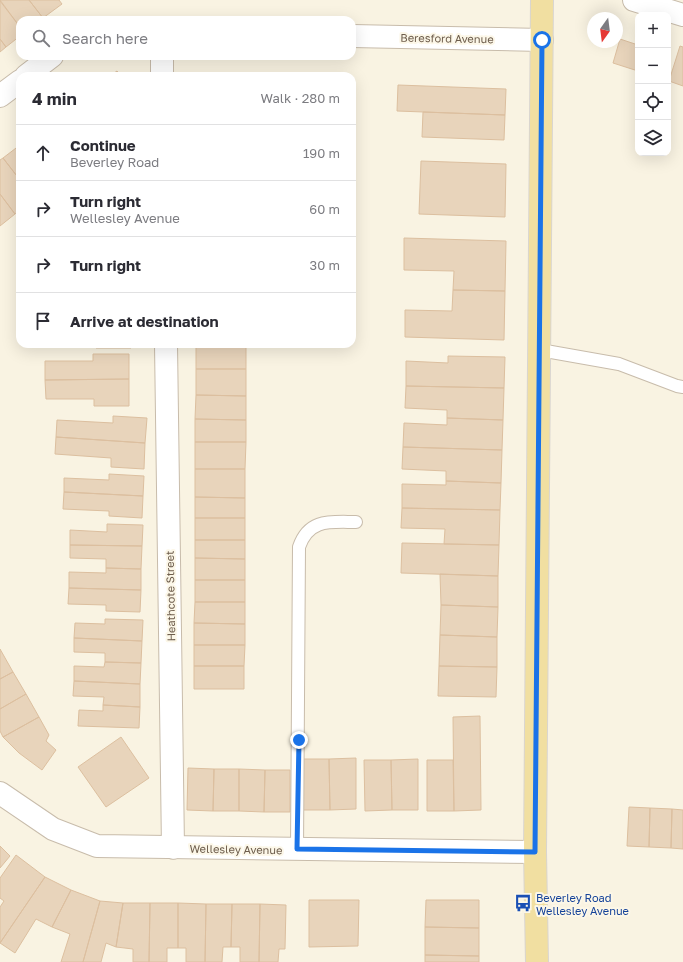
<!DOCTYPE html>
<html lang="en">
<head>
<meta charset="utf-8">
<style>
	body { margin:0; font-family:"Golos Text",sans-serif; background:#f2f2f3; color:#2b2b33 }
	.controls { position:absolute; right:12px; top:12px; display:grid; overflow:hidden; border-radius:8px; box-shadow:0 4px 16px #0002 }
	.controls button { width:36px; height:36px; display:grid; place-items:center; padding:0; border:0; border-bottom:1px solid #e1e1e2; background:#fff; color:#2b2b33; font:20px sans-serif }
	.compass { position:absolute; left:587px; top:12px; width:36px; height:36px; border-radius:50%; background:#fff; box-shadow:0 4px 16px #0002; rotate:194deg }
	.stop { position:absolute; width:12px; height:12px; margin:-9px; border:3px solid #1a73e8; border-radius:50%; background:#fff }
	.stop.end { background:#1a73e8; border-color:#fff; box-shadow:0 1px 4px #0008 }
	.list { margin:0; padding:0; list-style:none }
	h2 { display:flex; justify-content:space-between; align-items:center; height:52px; margin:0; padding:0 16px; font-size:17px }
	h2 small { font-size:13px; font-weight:400; color:#7c7c81 }
	.list li { display:grid; grid-template-columns:26px 1fr auto; gap:12px; align-items:center; box-sizing:border-box; height:56px; padding:0 16px; border-top:1px solid #e1e1e2 }
	.list b { display:block; font-size:15px; white-space:nowrap }
	.list p { margin:0; font-size:13px; white-space:nowrap; color:#7c7c81 }
	.list em { font-size:13px; font-style:normal; color:#7c7c81 }
	.icon { flex:none; width:22px; height:22px; fill:none; stroke:currentColor; stroke-width:2; stroke-linecap:round; stroke-linejoin:round }
	.map { position:relative; flex:none; width:683px; height:962px; overflow:hidden }
	.search { position:absolute; background:#fff; box-shadow:0 4px 16px #0002; left:16px; top:16px; width:340px; height:44px; display:flex; align-items:center; gap:10px; box-sizing:border-box; padding:0 14px; border-radius:12px; color:#7c7c81; font-size:15px }
	.panel { position:absolute; background:#fff; box-shadow:0 4px 16px #0002; left:16px; top:72px; width:340px; height:276px; border-radius:12px }
	.map>svg:first-child { display:block }
</style>
</head>
<body>
<div class="map">
<svg width="683" height="962" viewBox="0 0 683 962">
	<rect width="100%" height="100%" fill="#f9f3e2"/>
	<path fill="#e8d4bb" stroke="#dcbf9f" d="M0 0H29L43 18 41 20H20V27Z
		M29 0H59L62 4 43 18Z
		M0 1 20 27V36L6 47 0 39Z
		M0 39 6 47 0 52Z
		M620 39 638 45V71L613 63Z
		M680 46 683 47V86L669 81Z
		M117 71 121 76H110Z
		M398 85 506 89 505 115 397 111Z
		M423 112 505 115 504 140 422 137Z
		M20 145V180L3 158Z
		M3 158 20 180V210L15 214 0 194V160Z
		M421 161 506 164 505 217 419 214Z
		M0 194 15 214 0 226Z
		M404 238 506 241 505 291 453 290 454 271 404 270Z
		M453 290 505 291 504 340 405 337V310L452 311Z
		M96 344H131V348H96Z
		M196 344H246V346H196Z
		M196 346H246V369H196Z
		M93 354H129V379L45 380V361H93Z
		M448 356 505 357 504 388 406 386V361L448 363Z
		M196 369H246V396L196 395Z
		M129 379V406H94V399H46L45 380Z
		M406 386 504 388 503 420 447 418V410L405 408Z
		M196 395 246 396V420L195 419Z
		M113 416 147 418 145 443 56 437 57 420 113 423Z
		M447 418 503 420 502 450 403 447 404 423 447 425Z
		M195 419 246 420V442H195Z
		M56 437 145 443 144 469 111 467V458L55 454Z
		M195 442H246L245 469H195Z
		M403 447 502 450 501 483 446 481V471L402 469Z
		M195 469H245V498L195 497Z
		M109 474 144 476 143 496 64 492V478L109 480Z
		M446 481 501 483 500 510 402 508V484L446 485Z
		M64 492 143 496 142 518 109 516V511L63 509Z
		M195 497 245 498V518H195Z
		M402 508 500 510 499 545 444 544 445 529 401 528Z
		M195 518H245V540H195Z
		M107 524 143 525 142 546 70 545V530L107 532Z
		M195 540H245V559L195 558Z
		M402 543 499 545 498 576 401 573Z
		M70 545 142 546 141 569 106 568V559L70 558Z
		M195 558 245 559V580H195Z
		M106 568 141 569V590L69 588V572L106 573Z
		M440 574 498 576V607L441 605Z
		M195 580H245V602H195Z
		M69 588 141 590 140 612 106 611V605L68 604Z
		M195 602H245V624L194 623Z
		M441 605 498 607 497 637 440 635Z
		M105 619 143 620 142 641 74 638 75 623 105 624Z
		M194 623 245 624V645H194Z
		M440 635 497 637V667L439 666Z
		M74 638 142 641 141 663 105 662V653L74 652Z
		M194 645H245L244 666H194Z
		M0 649 13 672 0 679Z
		M105 662 141 663 140 684 74 681V666L104 667Z
		M194 666H244V689H194Z
		M439 666 497 667 496 697 438 696Z
		M13 672 26 694 0 709V679Z
		M74 681 140 684V707L103 705 104 697 73 696Z
		M26 694 39 717 3 737 0 731V709Z
		M103 705 140 707 139 728 78 726 79 710 103 711Z
		M480 716 481 810 454 811 453 717Z
		M39 717 49 735 46 741 56 750 42 770 19 753 3 737Z
		M121 737 149 778 106 807 78 767Z
		M356 758V809L330 810 329 759Z
		M303 759H329L330 810H303Z
		M418 759V810H392L391 760Z
		M364 760H391L392 810 365 811Z
		M427 760H453L454 811H427Z
		M188 768 214 769 213 811 187 810Z
		M214 769H239V811H213Z
		M239 769 265 770 264 812 239 811Z
		M265 770H290V812H264Z
		M629 807 650 808 649 847 627 846Z
		M650 808 672 809 671 848 649 847Z
		M672 809 683 810V849L671 848Z
		M0 846 10 856 0 868Z
		M16 855 45 877 0 943V907L4 901 0 898V878Z
		M45 877 71 890 52 927 36 919 15 953 0 943Z
		M71 890 100 901 83 962H61L70 934 52 927Z
		M309 900H359L358 946 309 947Z
		M426 900H479V928L425 927Z
		M100 901 123 903 116 947 106 943 101 962H83Z
		M123 903H150L149 962H133V949L116 947Z
		M150 903H178V948H167V962H149Z
		M178 903 206 904 205 962H186V948H178Z
		M206 904H232L231 947H223L222 962H205Z
		M232 904H260L259 962H240V947H231Z
		M260 904 286 905 285 949H279L278 962H259Z
		M425 927 479 928V956L425 955Z
		M425 955 479 956V962H425Z"/>
	<g fill="none" stroke-linecap="round" stroke-linejoin="round">
		<g stroke="#c8bcab" stroke-width="14">
			<path id="service" d="M540 350 619 364 677 386 683 387
				M297 849 299 547C309 518 331 522 356 522"/>
		</g>
		<g stroke="#c8bcab" stroke-width="24">
			<path id="minor" d="M634 0 683 15
				M352 36 542 40
				M162 56V76
				M26 76 52 56
				M0 96 20 81
				M166 344 173 848
				M0 793 53 829 97 846 535 852"/>
		</g>
		<g stroke="#d9d5d0" stroke-width="24">
			<path id="primary" d="M537 962 535 852 542 0"/>
		</g>
		<use href="#service" stroke="#fff" stroke-width="12"/>
		<use href="#minor" stroke="#fff" stroke-width="22"/>
		<use href="#primary" stroke="#f1dfa1" stroke-width="22"/>
	</g>
	<g fill="none" stroke-linecap="round" stroke-linejoin="round">
		<path stroke="#1a73e8" stroke-width="5" d="M299 740 297 849 535 852 542 40"/>
	</g>
	<defs>
		<g id="bus-bare" transform="scale(1.38)"><path d="M-5-6H5V4H4V6H2V4H-2V6H-4V4H-5ZM-3.5-4V0h7V-4ZM-3.5 1.2v1.5H-2V1.2ZM2 1.2v1.5H3.5V1.2Z" fill="#1a4fb4" stroke="#fcf7e8" stroke-width="2.5" paint-order="stroke"/></g>
	</defs>
	<g fill-rule="evenodd">
		<use href="#bus-bare" x="523" y="903"/>
	</g>
	<g text-anchor="middle" dominant-baseline="central" stroke-width="4" stroke-linejoin="round" paint-order="stroke">
		<g font-size="11" fill="#6d5d4c" stroke="#fcf7e8">
			<text transform="translate(447 38) rotate(1)">Beresford Avenue</text>
			<text transform="translate(170 596) rotate(-91)">Heathcote Street</text>
			<text transform="translate(236 849) rotate(1)">Wellesley Avenue</text>
		</g>
		<g font-size="11" fill="#164399" stroke="#fcf7e8" text-anchor="start">
			<text x="536" y="897">Beverley Road<tspan x="536" dy="13">Wellesley Avenue</tspan></text>
		</g>
	</g>
</svg>
<div class="controls">
<button>+</button>
<button>−</button>
<button><svg class="icon" aria-label="locate" viewBox="0 0 24 24"><circle cx="12" cy="12" r="6"/><path d="M12 2v4M12 18v4M2 12h4M18 12h4"/></svg></button>
<button><svg class="icon" aria-label="layers" viewBox="0 0 24 24"><path d="M12 4l9 5-9 5-9-5zM3 14l9 5 9-5"/></svg></button>
</div>
<svg class="compass" viewBox="-18 -18 36 36"><path d="M0-13l5 13h-10z" fill="#e53935"/><path d="M0 13l5-13h-10z" fill="#7c7c81"/></svg>
<div class="stop" style="left:542px;top:40px"></div>
<div class="stop end" style="left:299px;top:740px"></div>
<div class="search"><svg class="icon" aria-label="search" viewBox="0 0 24 24"><circle cx="10" cy="10" r="6"/><path d="M15 15l6 6"/></svg>Search here</div>
<section class="panel">
<h2>4 min<small>Walk · 280 m</small></h2>
<ul class="list">
<li><svg class="icon" aria-label="ahead" viewBox="0 0 24 24"><path d="M12 20V5M6 11l6-6 6 6"/></svg><div><b>Continue</b><p>Beverley Road</p></div><em>190 m</em></li>
<li><svg class="icon" aria-label="right" viewBox="0 0 24 24"><path d="M7 20v-9h11M14 6l5 5-5 5"/></svg><div><b>Turn right</b><p>Wellesley Avenue</p></div><em>60 m</em></li>
<li><svg class="icon" aria-label="right" viewBox="0 0 24 24"><path d="M7 20v-9h11M14 6l5 5-5 5"/></svg><div><b>Turn right</b></div><em>30 m</em></li>
<li><svg class="icon" aria-label="arrive" viewBox="0 0 24 24"><path d="M6 21V4h12l-3 4 3 4H6"/></svg><div><b>Arrive at destination</b></div></li>
</ul>
</section>
</div>
</body>
</html>
